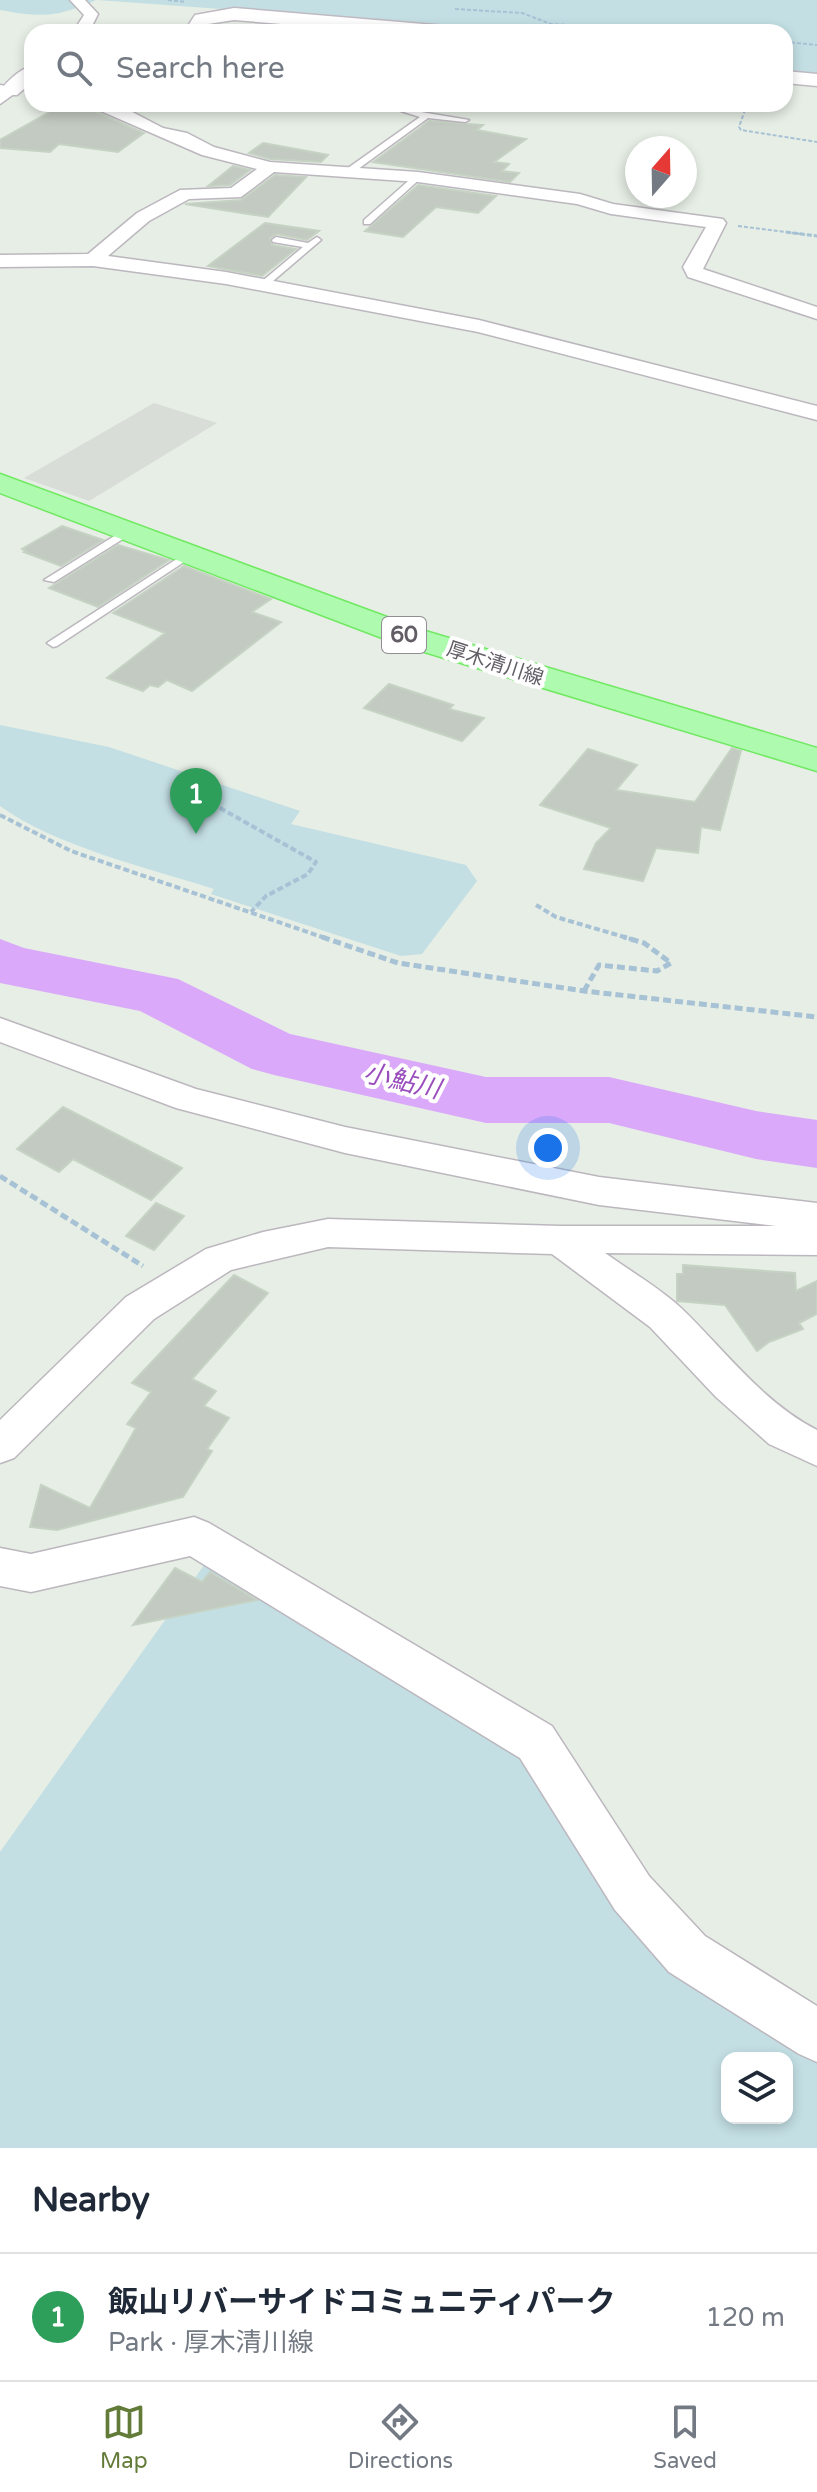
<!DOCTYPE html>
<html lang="en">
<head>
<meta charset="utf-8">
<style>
	body { margin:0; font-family:"Varela Round","Noto Sans JP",sans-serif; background:#f2f2f3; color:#1f2937 }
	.controls { position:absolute; right:24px; bottom:24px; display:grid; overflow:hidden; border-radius:16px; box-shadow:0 4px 12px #0003 }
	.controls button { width:72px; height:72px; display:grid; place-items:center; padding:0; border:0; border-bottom:2px solid #e0e1e3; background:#fff; color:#1f2937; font:40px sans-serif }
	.compass { position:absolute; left:625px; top:136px; width:72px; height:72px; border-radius:50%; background:#fff; box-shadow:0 4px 12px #0003; rotate:20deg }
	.you { position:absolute; left:548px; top:1148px; width:28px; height:28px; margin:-20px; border:6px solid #fff; border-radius:50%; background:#1a73e8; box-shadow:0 0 0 12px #1a73e833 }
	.badge { display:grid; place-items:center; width:52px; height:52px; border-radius:50%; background:#637b38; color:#fff; font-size:26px; font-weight:700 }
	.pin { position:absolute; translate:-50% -66px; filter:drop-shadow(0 2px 4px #0008) }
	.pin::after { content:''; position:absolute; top:42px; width:28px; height:24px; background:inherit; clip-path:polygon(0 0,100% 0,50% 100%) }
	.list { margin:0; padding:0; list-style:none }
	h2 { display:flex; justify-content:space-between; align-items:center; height:104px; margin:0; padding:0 32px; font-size:34px }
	h2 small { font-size:26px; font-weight:400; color:#747a83 }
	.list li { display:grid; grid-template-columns:52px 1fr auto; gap:24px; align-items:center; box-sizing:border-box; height:128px; padding:0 32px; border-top:2px solid #e0e1e3 }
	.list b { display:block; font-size:30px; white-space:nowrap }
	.list p { margin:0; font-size:26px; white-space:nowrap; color:#747a83 }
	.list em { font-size:26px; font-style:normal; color:#747a83 }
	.icon { flex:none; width:44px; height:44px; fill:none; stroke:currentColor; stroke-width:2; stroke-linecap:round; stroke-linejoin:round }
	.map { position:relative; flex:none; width:817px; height:2148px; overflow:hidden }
	.search { position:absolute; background:#fff; box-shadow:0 4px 12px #0003; left:24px; right:24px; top:24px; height:88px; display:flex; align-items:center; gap:20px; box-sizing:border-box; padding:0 28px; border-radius:24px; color:#747a83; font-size:30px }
	.sheet { height:232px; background:#fff }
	nav { display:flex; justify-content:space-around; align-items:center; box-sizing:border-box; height:112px; border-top:2px solid #e0e1e3; background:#fff; font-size:22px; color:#747a83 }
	nav a { display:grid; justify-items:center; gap:4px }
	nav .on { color:#637b38 }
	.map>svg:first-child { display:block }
</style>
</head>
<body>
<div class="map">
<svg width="817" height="2148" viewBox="0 0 817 2148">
	<rect width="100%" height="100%" fill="#e6eee5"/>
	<path fill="#d8ddd7" d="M154 403 217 423 89 501 24 478Z"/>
	<path fill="#c3dfe4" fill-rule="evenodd" d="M0 0H96C58 17 42 18 0 10Z
		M97 0H817V77L785 74V32H487L388 21Z
		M0 725 109 747 300 811 291 824 466 865 477 881 422 954 401 956 211 894 214 889C148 868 55 846 0 806Z
		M207 1561 531 1762 695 1981 817 2062V2148H0V1852ZM727 2058H787V2118H727Z"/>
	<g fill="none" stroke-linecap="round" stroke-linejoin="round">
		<path fill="#dba9fa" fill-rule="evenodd" d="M0 939 24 948 178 979 290 1034 486 1077H609L756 1111 817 1120V1168L756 1159 609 1123H486L274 1075 252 1069 140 1011 0 983Z"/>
	</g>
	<path fill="#c3cac1" stroke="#c6d3c4" stroke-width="2" d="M62 105 90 109 144 133 118 152 59 144 50 152 0 148V140Z
		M429 121 483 125 477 130 526 139 494 162 509 164 502 171 519 173 510 182 373 162Z
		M263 143 328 155 321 162 270 159 249 153Z
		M233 166 250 170 230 185 208 186Z
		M275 175 306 177 268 217 185 204 241 200Z
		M418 185 496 196 478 213 436 207 403 237 365 231Z
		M265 223 319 231 307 240 277 234 270 238 272 245 296 249 262 276 208 266Z
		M62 526 103 540 61 566 24 552 26 551 22 549Z
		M118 545 169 560 98 607 49 588Z
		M184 566 271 599 252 612 281 622 192 691 167 680 158 687 150 685 143 691 107 678 165 633 113 613Z
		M389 684 453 705 449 709 484 718 462 741 364 708Z
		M732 748 741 751 720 830 701 827 698 853 656 848 643 881 584 869 596 843 611 828 540 805 588 749 637 765 616 790 695 802Z
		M63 1107 182 1168 151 1200 73 1159 59 1172 17 1149Z
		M156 1203 184 1216 154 1250 126 1236Z
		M683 1265 795 1273 796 1291 817 1281V1314L799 1323 803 1329 769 1342 757 1351 725 1305 677 1301V1274H683Z
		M234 1275 268 1293 192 1379 216 1391 204 1406 229 1418 207 1449 212 1451 183 1497 57 1530 30 1527 41 1485 90 1508 136 1428 127 1424 151 1392 132 1383Z
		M175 1568 202 1582 210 1572 257 1600 133 1625Z"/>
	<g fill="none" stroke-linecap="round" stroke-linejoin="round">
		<g stroke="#bcb7be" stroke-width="3">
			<path id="lane" d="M401 104 421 112 469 120 465 122 428 118 354 172H348V168L420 117 401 111 393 105Z
				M415 175 422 177 370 224H364V220Z
				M276 237 308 243 317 237 321 240 266 287H260V283L303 247 273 242 272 240Z
				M124 530 134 532 54 582 44 580Z
				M189 551 195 554 193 556 57 646 53 647 47 643Z"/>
		</g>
		<g stroke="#bcb7be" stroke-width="3">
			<path id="street" d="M70 0H85L98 14 89 32H73L84 15Z
				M0 85 16 88 18 91 0 104Z
				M85 104 121 106 163 128 187 133 214 147 270 162 418 172 580 194 613 204 723 219 726 223 703 269 817 307V319L688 277 683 267 706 227 611 214 577 204 418 182 274 172 241 197 189 199 149 221 108 256 226 272 479 320 817 406V420L478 332 226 284 93 266 0 267V255L88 254 137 213 180 190 231 188 257 169 202 155Z
				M0 1018 196 1089 345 1127 599 1177 817 1203V1255L605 1253C630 1271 658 1287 680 1307 724 1349 762 1402 817 1430V1466L769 1444 716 1397 650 1327 552 1254 328 1247 231 1270 154 1319 14 1458 0 1463V1420L126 1297 206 1249 263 1232 328 1219 560 1226H776L599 1205 345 1153 176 1108 0 1042Z
				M194 1517 209 1523 552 1726 649 1876 705 1936 817 2006V2062L799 2054 669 1972 615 1910 520 1758 190 1556 31 1592 0 1586V1548L31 1554Z"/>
		</g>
		<g stroke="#c0bac2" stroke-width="3">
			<path id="secondary" d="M234 8 447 26 456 32H380L234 20 208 24 202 32H184L195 15Z
				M32 66V82L17 95H3L0 91C7 81 20 69 32 66Z
				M785 71 817 74V86L785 83Z"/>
		</g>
		<g stroke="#71e963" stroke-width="3">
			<path id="primary" d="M0 474 422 630 817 748V771L398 644 0 493Z"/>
		</g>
		<path stroke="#a7c1d5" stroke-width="2" stroke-dasharray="4 2" stroke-linecap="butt" d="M168 0 186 2
			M455 9 522 13 551 24 687 32
			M785 42 817 45
			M747 104 739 127 741 130 817 142
			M479 111 488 104
			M738 226 801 234"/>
		<path stroke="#a7c1d5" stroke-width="3" stroke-dasharray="5 2" stroke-linecap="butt" d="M786 232 817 236"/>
		<path stroke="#a7c1d5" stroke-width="4" stroke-dasharray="6 3" stroke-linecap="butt" d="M220 808 316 862 308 874 266 896 251 912
			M0 815 71 851 328 939
			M536 905 556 917 631 939"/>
		<path stroke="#a7c1d5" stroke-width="5" stroke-dasharray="8 4" stroke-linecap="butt" d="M322 937 398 963 584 991 817 1017
			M584 991 599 965 657 971 671 963 644 943 624 937
			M0 1176 143 1266"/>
		<use href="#lane" fill="#fff" fill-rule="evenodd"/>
		<use href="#street" fill="#fff" fill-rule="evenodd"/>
		<use href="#secondary" fill="#fff" fill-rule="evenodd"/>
		<use href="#primary" fill="#aefaaf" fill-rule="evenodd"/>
	</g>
	<g text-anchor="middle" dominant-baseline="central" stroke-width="8" stroke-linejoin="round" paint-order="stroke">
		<g font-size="20" fill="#625d65" stroke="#fff">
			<text transform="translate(495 664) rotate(18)">厚木清川線</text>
		</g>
		<rect fill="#fff" stroke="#918e93" stroke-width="2" x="382" y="617" width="44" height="36" rx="6"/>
		<g font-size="22" font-weight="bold" fill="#625d65">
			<text x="404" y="635">60</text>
		</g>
		<g font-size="26" font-style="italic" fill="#9a4dbd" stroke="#fff">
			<text transform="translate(402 1081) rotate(13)">小鮎川</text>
		</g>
	</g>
</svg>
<div class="controls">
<button><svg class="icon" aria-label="layers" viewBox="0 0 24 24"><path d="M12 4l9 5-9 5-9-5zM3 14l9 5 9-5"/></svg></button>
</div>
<svg class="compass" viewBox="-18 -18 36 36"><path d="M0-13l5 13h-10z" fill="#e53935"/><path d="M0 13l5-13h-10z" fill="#747a83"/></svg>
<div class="you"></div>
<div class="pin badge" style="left:196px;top:834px;background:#2e9e5b">1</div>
<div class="search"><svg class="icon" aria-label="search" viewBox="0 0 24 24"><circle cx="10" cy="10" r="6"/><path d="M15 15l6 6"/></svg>Search here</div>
</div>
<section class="sheet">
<h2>Nearby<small></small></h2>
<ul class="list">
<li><span class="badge" style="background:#2e9e5b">1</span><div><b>飯山リバーサイドコミュニティパーク</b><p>Park · 厚木清川線</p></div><em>120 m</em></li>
</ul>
</section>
<nav>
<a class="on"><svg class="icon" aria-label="map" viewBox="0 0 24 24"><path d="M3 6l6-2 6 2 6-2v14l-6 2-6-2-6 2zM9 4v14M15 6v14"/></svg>Map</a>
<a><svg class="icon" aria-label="directions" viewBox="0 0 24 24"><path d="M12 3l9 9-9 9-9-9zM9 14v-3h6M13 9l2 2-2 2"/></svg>Directions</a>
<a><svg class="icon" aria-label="saved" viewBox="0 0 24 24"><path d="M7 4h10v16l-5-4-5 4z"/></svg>Saved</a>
</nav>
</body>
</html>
